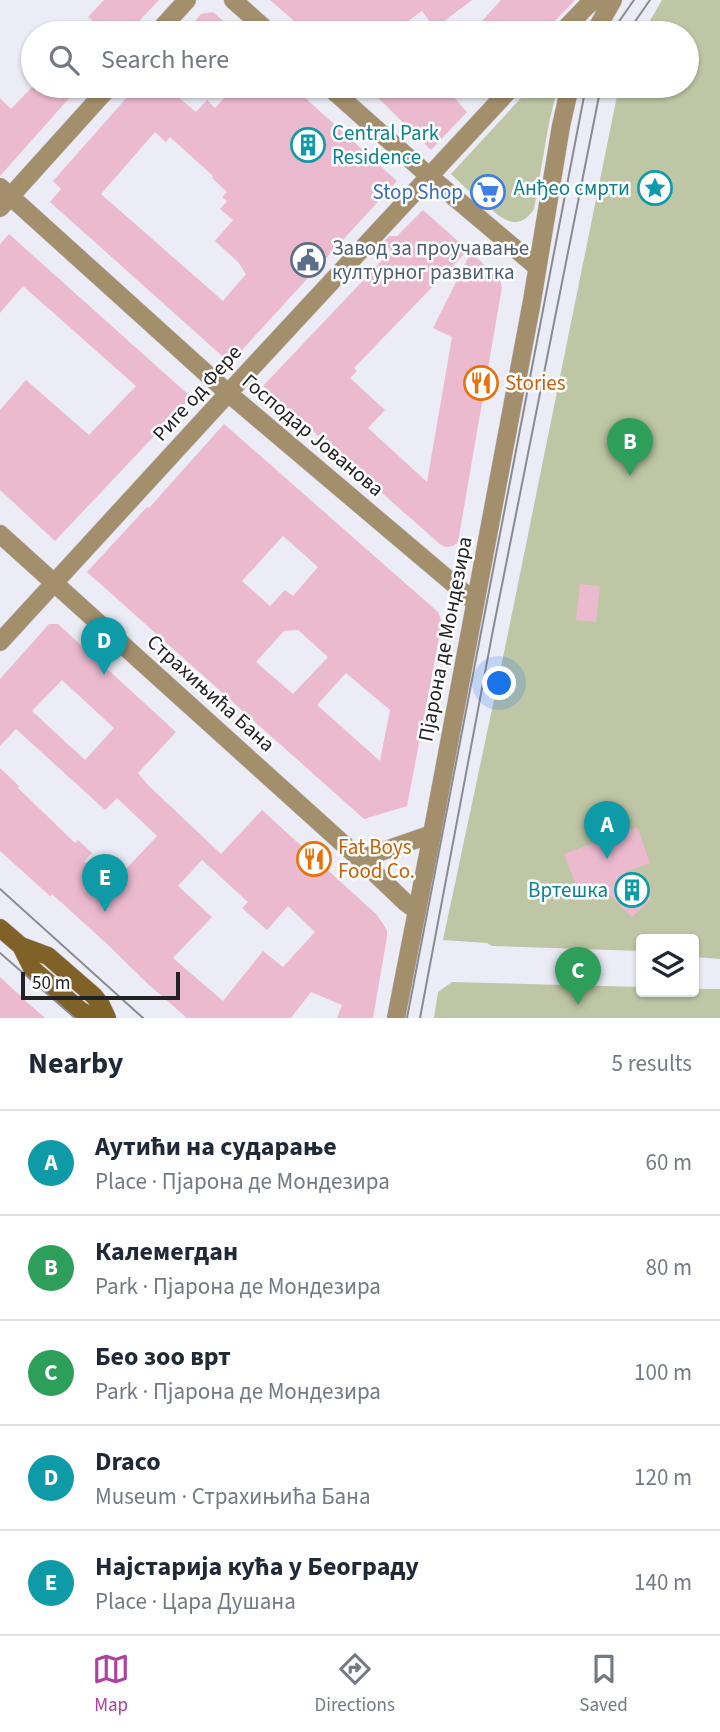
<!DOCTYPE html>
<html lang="en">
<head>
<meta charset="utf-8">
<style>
	body { margin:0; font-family:"Source Sans 3",sans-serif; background:#f2f2f3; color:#1f2937 }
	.controls { position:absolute; right:21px; bottom:21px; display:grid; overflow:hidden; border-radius:7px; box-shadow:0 2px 5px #0004 }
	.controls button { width:63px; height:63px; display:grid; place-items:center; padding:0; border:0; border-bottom:2px solid #e0e1e3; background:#fff; color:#1f2937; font:35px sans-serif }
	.scale { position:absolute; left:21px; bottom:18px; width:159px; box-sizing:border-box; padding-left:7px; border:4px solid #222225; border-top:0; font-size:19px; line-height:24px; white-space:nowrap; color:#222225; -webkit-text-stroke:5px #fff; paint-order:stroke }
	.you { position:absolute; left:500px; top:684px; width:24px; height:24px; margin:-18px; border:5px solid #fff; border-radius:50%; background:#1a73e8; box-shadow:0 0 0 10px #1a73e833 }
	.badge { display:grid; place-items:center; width:46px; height:46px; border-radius:50%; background:#ae409e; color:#fff; font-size:23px; font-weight:700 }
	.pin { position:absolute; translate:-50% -58px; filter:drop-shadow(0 2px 4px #0008) }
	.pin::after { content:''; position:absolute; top:37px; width:24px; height:21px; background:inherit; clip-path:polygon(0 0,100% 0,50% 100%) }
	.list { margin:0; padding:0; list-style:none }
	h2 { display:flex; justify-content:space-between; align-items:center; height:91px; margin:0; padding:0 28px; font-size:30px }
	h2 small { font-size:23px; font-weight:400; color:#747a83 }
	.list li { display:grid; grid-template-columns:46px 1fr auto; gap:21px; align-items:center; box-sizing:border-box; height:105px; padding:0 28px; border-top:2px solid #e0e1e3 }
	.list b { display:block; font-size:26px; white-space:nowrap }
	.list p { margin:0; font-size:23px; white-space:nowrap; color:#747a83 }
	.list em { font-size:23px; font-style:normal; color:#747a83 }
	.icon { flex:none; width:38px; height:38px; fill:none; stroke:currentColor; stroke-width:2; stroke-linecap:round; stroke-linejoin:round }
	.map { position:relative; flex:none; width:720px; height:1018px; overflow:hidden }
	.search { position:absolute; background:#fff; box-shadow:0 2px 5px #0004; left:21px; right:21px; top:21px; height:77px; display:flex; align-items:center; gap:18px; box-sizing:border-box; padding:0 24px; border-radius:38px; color:#747a83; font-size:26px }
	.sheet { height:616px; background:#fff }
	nav { display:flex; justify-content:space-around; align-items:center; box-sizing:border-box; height:98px; border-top:2px solid #e0e1e3; background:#fff; font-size:19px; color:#747a83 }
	nav a { display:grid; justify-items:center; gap:4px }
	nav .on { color:#ae409e }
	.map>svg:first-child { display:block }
</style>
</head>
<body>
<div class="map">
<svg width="720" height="1018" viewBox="0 0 720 1018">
	<rect width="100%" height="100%" fill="#ebecf5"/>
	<path fill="#bfc6a5" d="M662 0H720V959L694 957V939H641V951L492 946 487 943 443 940 505 648 619 86H687V33H643Z
		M532 86H540L555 98 549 123 534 209C521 229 506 223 492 210L506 194 489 178 473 195 451 174Z
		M452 982 641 987V992H694V989H720V1018H434L438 992Z"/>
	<path fill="#ecbacf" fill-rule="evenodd" d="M104 0H159L128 33H82L93 21 88 17Z
		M270 0H472L435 28 422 11 392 33H308Z
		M501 0H575L543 33H471Z
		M213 12 237 33H185L201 14Z
		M33 86H80L0 176V98L11 109Z
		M137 86H165L196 112 207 100 215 108 235 86H292L397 181 230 363 50 202 61 189 53 181ZM155 132 166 142 170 137 213 176 212 178 227 192 222 197 227 201 220 209 233 220 215 241 238 262 246 274 223 301 101 194Z
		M366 86H444L467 112 431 150Z
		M491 183 504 194 492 208 479 196Z
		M423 210 468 250 354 368 357 371 350 378 385 410 368 428 427 482 452 337 433 328 471 252 500 280 502 287 458 542 453 546 446 547 441 545 391 501 263 386 391 251 384 241 390 236H397Z
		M9 234 191 397 55 541 0 490V410L26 380 89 435 136 386 23 286 0 313V244Z
		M224 424 438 612 442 623 407 806 364 819 87 572 147 507 149 508ZM283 536 318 567 293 596 285 590 270 606 242 581ZM298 630 328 657 293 694 256 662 284 631ZM346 673 390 710 380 761 317 705Z
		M580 584 600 586 596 622 576 620Z
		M49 624H58L176 732 138 773 149 786 221 854 262 810 377 915 387 930V937L373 1018H337L342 1005 311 992 291 1018H187L148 984 106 943 52 894 50 896 0 851V768L19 786 18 788 75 843 78 840 92 853 84 861 110 886 157 836 117 798 105 810 16 729 0 746V679ZM62 680 114 728 85 760 32 711ZM202 860 248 902 242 908 267 930 288 906 315 932 283 967 263 951 223 1001 173 958 212 917 178 886Z
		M637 827 650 863 625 872 651 899 632 917 597 883 578 890 564 854Z
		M0 977 28 1003 45 1018H0Z"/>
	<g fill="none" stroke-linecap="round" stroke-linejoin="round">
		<g stroke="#c7c8d0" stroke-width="19">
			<path id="minor" d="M233 0 270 33
				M157 33 187 0
				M328 86 429 176 537 267
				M0 187 228 393 475 602
				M0 208 110 86
				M0 534 360 859 405 902 417 911
				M360 859 432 834"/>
		</g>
		<g stroke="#c7c8d0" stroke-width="19">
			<path id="tertiary" d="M561 33 586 7 595 0
				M594 33 613 0
				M0 642 244 376 513 86
				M396 1018 432 834 532 301 561 126 570 86"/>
		</g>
		<g stroke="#c7c8d0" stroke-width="19">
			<path id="secondary" d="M0 928 21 946 32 968 36 972 80 1010 94 1018
				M21 946 48 956 94 996 101 1005 107 1018"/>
		</g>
		<use href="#minor" stroke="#a48f6c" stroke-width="18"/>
		<use href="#tertiary" stroke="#a48f6c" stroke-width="18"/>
		<use href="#secondary" stroke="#806229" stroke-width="18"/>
		<path stroke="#8a8b91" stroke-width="2" d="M611 33 634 0
			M627 33 650 0
			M0 889 143 1018
			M0 953 75 1018
			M407 1018 586 86
			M420 1018 493 630 601 86"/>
	</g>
	<defs>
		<g id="building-ring" transform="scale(1.75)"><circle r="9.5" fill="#fff" stroke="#0f9aa8" stroke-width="1.5"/><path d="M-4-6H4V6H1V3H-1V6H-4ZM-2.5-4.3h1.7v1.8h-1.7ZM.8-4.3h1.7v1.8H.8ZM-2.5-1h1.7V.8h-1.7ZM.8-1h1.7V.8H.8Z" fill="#0f9aa8"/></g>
		<g id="sight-ring" transform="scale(1.75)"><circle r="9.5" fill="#fff" stroke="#0f9aa8" stroke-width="1.5"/><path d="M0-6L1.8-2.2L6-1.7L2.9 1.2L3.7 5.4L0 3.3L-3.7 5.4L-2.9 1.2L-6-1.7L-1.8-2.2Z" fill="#0f9aa8"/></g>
		<g id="supermarket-ring" transform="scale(1.75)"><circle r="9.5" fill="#fff" stroke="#3f7fe0" stroke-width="1.5"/><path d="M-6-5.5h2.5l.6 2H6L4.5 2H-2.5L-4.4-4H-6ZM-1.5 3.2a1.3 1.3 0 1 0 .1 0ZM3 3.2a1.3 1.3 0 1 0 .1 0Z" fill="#3f7fe0"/></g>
		<g id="civic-ring" transform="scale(1.75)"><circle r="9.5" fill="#fff" stroke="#5c6f8a" stroke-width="1.5"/><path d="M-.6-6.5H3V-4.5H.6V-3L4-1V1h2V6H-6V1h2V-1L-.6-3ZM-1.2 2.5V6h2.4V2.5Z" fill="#5c6f8a"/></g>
		<g id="restaurant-ring" transform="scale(1.75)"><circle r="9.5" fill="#fff" stroke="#e8710a" stroke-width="1.5"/><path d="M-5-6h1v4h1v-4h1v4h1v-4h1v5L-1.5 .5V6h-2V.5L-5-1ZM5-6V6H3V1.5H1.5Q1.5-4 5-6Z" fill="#e8710a"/></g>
	</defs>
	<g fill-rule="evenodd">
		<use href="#building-ring" x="308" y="145"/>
		<use href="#sight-ring" x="655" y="188"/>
		<use href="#supermarket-ring" x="488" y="192"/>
		<use href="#civic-ring" x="308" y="260"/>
		<use href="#restaurant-ring" x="481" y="383"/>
		<use href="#restaurant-ring" x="314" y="859"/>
		<use href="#building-ring" x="632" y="890"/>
	</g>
	<g text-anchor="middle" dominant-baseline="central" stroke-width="5" stroke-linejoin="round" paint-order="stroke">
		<g font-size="21" fill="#0d838f" stroke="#fff" text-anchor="end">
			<text x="332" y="133" text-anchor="start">Central Park<tspan x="332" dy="24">Residence</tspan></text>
			<text x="630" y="188">Анђео смрти</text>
			<text x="608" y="890">Вртешка</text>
		</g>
		<g font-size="21" fill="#366cbe" stroke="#fff" text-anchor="end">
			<text x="463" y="192">Stop Shop</text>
		</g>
		<g font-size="21" fill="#4e5e75" stroke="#fff" text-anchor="start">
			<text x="332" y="248">Завод за проучавање<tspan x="332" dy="24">културног развитка</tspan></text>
		</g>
		<g font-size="21" fill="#c56008" stroke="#fff" text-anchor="start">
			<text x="505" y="383">Stories</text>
			<text x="338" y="847">Fat Boys<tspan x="338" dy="24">Food Co.</tspan></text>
		</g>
		<g font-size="21" fill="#222225" stroke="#fff">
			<text transform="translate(197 393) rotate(-48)">Риге од Фере</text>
			<text transform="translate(313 435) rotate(40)">Господар Јованова</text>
			<text transform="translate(445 639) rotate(-79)">Пјарона де Мондезира</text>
			<text transform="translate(211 693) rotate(42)">Страхињића Бана</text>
		</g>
	</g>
</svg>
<div class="controls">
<button><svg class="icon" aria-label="layers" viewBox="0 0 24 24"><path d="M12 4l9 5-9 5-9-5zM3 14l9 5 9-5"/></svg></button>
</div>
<div class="scale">50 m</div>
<div class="you"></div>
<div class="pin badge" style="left:607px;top:859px;background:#0f9aa8">A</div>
<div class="pin badge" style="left:630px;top:476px;background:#2e9e5b">B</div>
<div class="pin badge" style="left:578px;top:1005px;background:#2e9e5b">C</div>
<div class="pin badge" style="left:104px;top:675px;background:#0f9aa8">D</div>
<div class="pin badge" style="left:105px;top:912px;background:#0f9aa8">E</div>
<div class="search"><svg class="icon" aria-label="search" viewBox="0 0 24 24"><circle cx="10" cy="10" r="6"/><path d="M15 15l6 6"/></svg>Search here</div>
</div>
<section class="sheet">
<h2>Nearby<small>5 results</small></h2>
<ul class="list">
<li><span class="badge" style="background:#0f9aa8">A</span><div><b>Аутићи на сударање</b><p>Place · Пјарона де Мондезира</p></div><em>60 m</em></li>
<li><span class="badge" style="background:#2e9e5b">B</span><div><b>Калемегдан</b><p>Park · Пјарона де Мондезира</p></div><em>80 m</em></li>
<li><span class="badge" style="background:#2e9e5b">C</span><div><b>Бео зоо врт</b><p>Park · Пјарона де Мондезира</p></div><em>100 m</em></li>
<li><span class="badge" style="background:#0f9aa8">D</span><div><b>Draco</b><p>Museum · Страхињића Бана</p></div><em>120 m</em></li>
<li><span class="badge" style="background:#0f9aa8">E</span><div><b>Најстарија кућа у Београду</b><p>Place · Цара Душана</p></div><em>140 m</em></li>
</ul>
</section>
<nav>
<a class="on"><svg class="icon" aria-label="map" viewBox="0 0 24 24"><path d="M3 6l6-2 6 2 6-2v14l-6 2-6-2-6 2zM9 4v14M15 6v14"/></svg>Map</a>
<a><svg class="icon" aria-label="directions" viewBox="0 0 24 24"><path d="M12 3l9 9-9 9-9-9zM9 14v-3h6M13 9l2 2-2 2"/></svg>Directions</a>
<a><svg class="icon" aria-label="saved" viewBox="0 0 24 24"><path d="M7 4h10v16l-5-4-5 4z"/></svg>Saved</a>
</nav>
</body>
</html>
